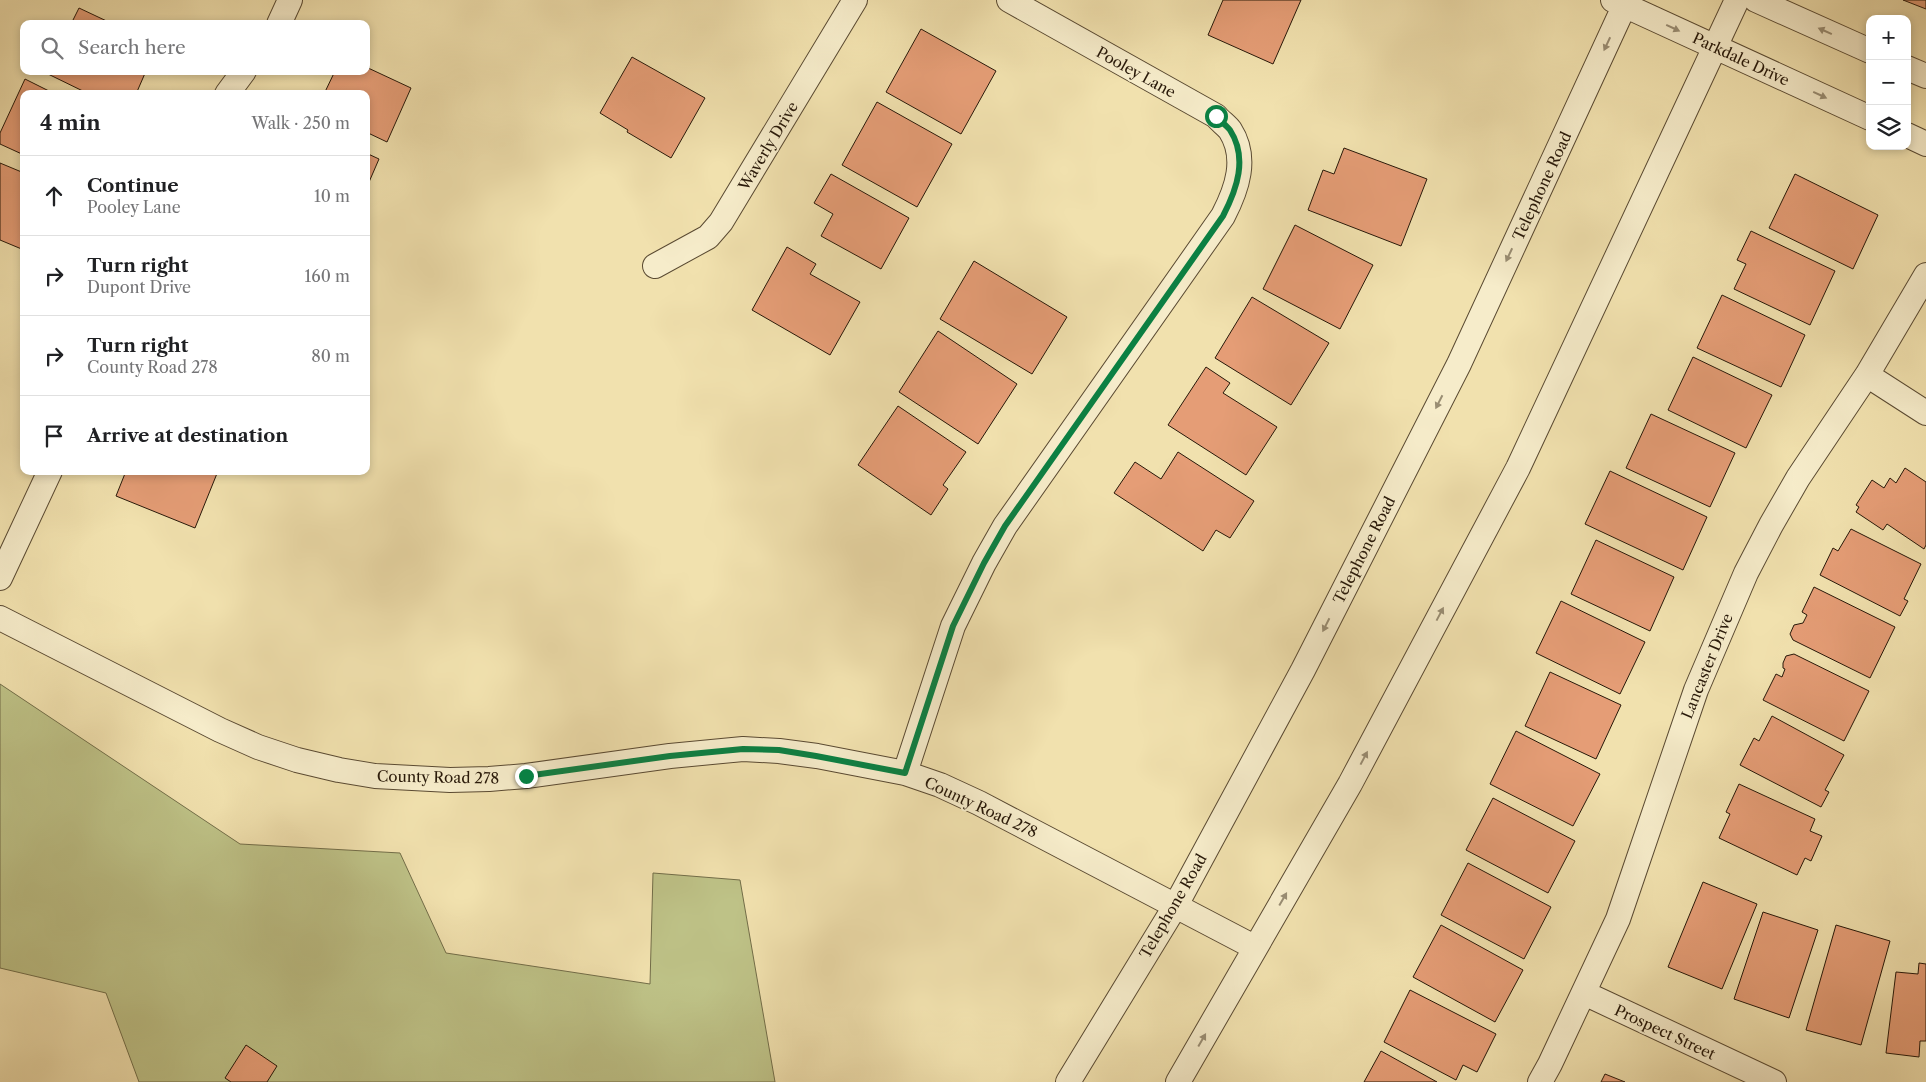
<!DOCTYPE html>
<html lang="en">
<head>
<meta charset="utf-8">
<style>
	body { margin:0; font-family:"Libre Caslon Text",serif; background:#f6f6f6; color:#202124 }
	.controls { position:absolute; right:15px; top:15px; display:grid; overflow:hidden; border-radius:10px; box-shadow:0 2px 8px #0003 }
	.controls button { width:45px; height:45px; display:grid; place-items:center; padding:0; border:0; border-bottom:1px solid #e0e0e0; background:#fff; color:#202124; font:25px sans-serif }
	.stop { position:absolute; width:15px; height:15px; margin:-11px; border:4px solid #0b8043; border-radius:50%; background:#fff }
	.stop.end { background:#0b8043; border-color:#fff; box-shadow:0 1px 5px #0008 }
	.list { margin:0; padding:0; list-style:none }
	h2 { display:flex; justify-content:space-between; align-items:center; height:65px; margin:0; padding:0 20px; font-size:21px }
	h2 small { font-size:16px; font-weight:400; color:#757577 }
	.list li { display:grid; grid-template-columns:32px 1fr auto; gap:15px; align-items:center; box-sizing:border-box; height:80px; padding:0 20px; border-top:1px solid #e0e0e0 }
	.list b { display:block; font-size:19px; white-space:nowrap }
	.list p { margin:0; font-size:16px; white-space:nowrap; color:#757577 }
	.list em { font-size:16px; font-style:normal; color:#757577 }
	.icon { flex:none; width:28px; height:28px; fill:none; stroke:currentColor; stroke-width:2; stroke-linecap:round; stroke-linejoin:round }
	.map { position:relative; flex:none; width:1926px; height:1082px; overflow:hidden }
	.search { position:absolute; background:#fff; box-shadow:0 2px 8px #0003; left:20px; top:20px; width:350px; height:55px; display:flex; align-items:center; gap:12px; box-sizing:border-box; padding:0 18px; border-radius:10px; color:#757577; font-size:19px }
	.panel { position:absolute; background:#fff; box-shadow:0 2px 8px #0003; left:20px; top:90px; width:350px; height:385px; border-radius:10px }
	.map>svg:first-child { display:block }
</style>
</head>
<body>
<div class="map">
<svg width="1926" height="1082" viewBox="0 0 1926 1082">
	<rect width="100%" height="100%" fill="#f1e1ae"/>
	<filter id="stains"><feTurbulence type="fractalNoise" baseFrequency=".004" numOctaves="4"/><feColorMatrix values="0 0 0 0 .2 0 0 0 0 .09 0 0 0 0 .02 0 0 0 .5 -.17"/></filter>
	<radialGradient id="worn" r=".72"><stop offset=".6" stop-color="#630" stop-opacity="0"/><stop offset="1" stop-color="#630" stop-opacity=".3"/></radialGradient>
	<path fill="#bec287" stroke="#726d48" d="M0 684 240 844 400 853 446 953 650 984 653 873 740 880 775 1082H139L106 993 0 968Z"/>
	<path fill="#e59d76" stroke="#271809" d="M1223 0H1301L1273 64 1208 35Z
		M1903 0H1926V9Z
		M79 8 113 24H71Z
		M921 29 996 71 961 134 886 92Z
		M632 57 705 98 671 158 627 132 628 130 600 113Z
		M366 67 411 88 387 142 366 132V94H324L335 71H366Z
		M49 71H146L136 94H89L48 74Z
		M25 79 55 94H24V155L0 144V133Z
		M877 102 952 144 917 207 842 165Z
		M1344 148 1427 179 1401 246 1308 210 1323 170 1334 174Z
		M366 153 379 159 366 189Z
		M0 163 24 173V250L0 240Z
		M831 174 909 218 881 269 821 236 833 214 814 203Z
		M1795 174 1878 215 1853 269 1769 228Z
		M1295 225 1373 265 1340 329 1263 289Z
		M1751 231 1835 271 1810 325 1734 289 1746 264 1737 260Z
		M787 247 816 264 810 274 860 302 830 355 752 310Z
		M974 261 1067 317 1032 374 940 319Z
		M1722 295 1805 335 1781 387 1697 348Z
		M1252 297 1329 343 1291 405 1215 358Z
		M938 331 1017 384 978 444 899 392Z
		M1693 357 1772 395 1746 448 1668 410Z
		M1206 367 1230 383 1223 393 1277 427 1246 475 1168 425Z
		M898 406 966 452 943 485 948 489 931 515 858 465Z
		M1651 414 1735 453 1710 507 1626 468Z
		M1178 452 1254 501 1230 538 1216 530 1203 551 1114 493 1135 462 1161 479Z
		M1905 468 1926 482V545L1924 549 1887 524 1883 530 1856 512 1859 507 1856 505 1872 480 1884 488 1890 478 1896 483Z
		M126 471H218L195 528 116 496Z
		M1610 471 1707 517 1683 570 1585 524Z
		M1851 529 1921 564 1904 599 1908 601 1900 616 1820 575 1833 548 1838 551Z
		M1596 540 1674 577 1650 631 1571 594Z
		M1814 587 1895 627 1870 678 1793 640 1790 634 1794 625 1803 623 1807 615 1802 612Z
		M1561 601 1645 642 1620 694 1536 653Z
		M1794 654 1869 691 1844 741 1763 700 1776 674 1782 677 1785 669 1783 668V663L1786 656Z
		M1550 672 1621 705 1596 759 1525 726Z
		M1772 716 1844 755 1825 790 1829 792 1821 807 1740 765 1754 738 1759 741Z
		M1516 731 1600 774 1573 826 1490 784Z
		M1739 784 1815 819 1810 831 1822 836 1811 861 1805 858 1797 875 1719 838 1730 814 1726 812Z
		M1493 798 1575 841 1548 893 1466 850Z
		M1468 863 1551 907 1524 959 1441 915Z
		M1703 882 1757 904 1722 989 1668 967Z
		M1763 912 1818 930 1789 1018 1734 999Z
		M1441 925 1523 970 1495 1022 1413 977Z
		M1836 925 1890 941 1861 1045 1806 1030Z
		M1919 963 1926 964V1041H1920L1919 1057 1886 1053 1896 972 1918 974Z
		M1410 990 1496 1034 1477 1072 1463 1065 1456 1080 1384 1042Z
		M246 1045 277 1066 267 1082H231L225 1078Z
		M1381 1051 1437 1082H1364Z
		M1605 1074 1625 1082H1601Z"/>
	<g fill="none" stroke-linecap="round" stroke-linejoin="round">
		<g stroke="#5a4a32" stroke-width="26">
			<path id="street" d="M1613 0 1870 118
				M1756 0 1870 51
				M279 24 290 0
				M1907 68 1926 76
				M227 94 244 71
				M1907 135 1926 144
				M655 266 708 237 721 222 855 0
				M1867 375 1926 413
				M0 578 50 471
				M0 618 220 730 258 747 297 760 339 770 375 776 450 780 489 779 526 776 670 756 743 749 779 751 817 756 905 773 940 785 979 803 1254 947
				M905 773 953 626 984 563 1005 526 1223 216C1237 189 1248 158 1230 130 1226 125 1220 121 1216 116L1009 0
				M1584 993 1774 1082
				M1068 1082 1176 905 1303 670 1459 364 1627 0
				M1178 1082 1350 784 1518 468 1737 0
				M1540 1082 1550 1064 1618 919 1696 690 1746 573 1771 525 1798 478 1867 375 1926 275"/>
		</g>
		<use href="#street" stroke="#f6ecca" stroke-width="24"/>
	</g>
	<defs><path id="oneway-solid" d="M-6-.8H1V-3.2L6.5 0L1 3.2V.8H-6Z" transform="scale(1.25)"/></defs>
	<g fill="#998d73">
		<use href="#oneway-solid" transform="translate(1673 28) rotate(25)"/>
		<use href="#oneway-solid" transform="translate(1825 31) rotate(-156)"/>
		<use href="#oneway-solid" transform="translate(1607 44) rotate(115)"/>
		<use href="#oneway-solid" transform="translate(1820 95) rotate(25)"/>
		<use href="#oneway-solid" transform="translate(1509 255) rotate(115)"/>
		<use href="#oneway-solid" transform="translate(1439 402) rotate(117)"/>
		<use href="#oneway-solid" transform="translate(1440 614) rotate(-62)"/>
		<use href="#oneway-solid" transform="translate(1326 625) rotate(117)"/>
		<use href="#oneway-solid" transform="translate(1364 758) rotate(-62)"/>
		<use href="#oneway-solid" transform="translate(1283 899) rotate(-60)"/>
		<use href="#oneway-solid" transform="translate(1202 1040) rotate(-60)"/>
	</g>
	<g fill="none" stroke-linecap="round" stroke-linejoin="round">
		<path stroke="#0b8043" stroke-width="6" d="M526 776 670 756 743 749 779 750 816 756 905 773 953 626 984 563 1005 526 1223 216C1237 189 1248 158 1230 130 1226 125 1220 121 1216 116"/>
	</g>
	<g text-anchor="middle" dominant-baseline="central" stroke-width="4" stroke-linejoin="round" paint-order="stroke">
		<g font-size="15" fill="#271809" stroke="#f6ecca">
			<text transform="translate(1741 59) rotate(25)">Parkdale Drive</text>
			<text transform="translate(1136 72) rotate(29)">Pooley Lane</text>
			<text transform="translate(768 146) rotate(-59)">Waverly Drive</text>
			<text transform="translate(1542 186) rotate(-65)">Telephone Road</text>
			<text transform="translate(1364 550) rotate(-63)">Telephone Road</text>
			<text transform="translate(1707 666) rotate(-68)">Lancaster Drive</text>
			<text transform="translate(438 777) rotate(1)">County Road 278</text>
			<text transform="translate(981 807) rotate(25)">County Road 278</text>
			<text transform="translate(1173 906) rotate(-60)">Telephone Road</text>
			<text transform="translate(1665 1032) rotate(25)">Prospect Street</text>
		</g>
	</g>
	<rect width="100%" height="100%" filter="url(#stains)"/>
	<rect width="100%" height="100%" fill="url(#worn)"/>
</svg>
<div class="controls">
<button>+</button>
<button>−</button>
<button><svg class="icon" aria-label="layers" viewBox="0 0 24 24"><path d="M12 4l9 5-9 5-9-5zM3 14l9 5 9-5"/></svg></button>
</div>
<div class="stop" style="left:1216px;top:116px"></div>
<div class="stop end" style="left:526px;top:776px"></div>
<div class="search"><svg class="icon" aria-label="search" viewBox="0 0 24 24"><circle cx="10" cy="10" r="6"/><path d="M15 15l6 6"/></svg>Search here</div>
<section class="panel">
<h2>4 min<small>Walk · 250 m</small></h2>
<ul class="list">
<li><svg class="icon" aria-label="ahead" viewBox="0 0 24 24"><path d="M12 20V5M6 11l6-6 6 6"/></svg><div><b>Continue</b><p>Pooley Lane</p></div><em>10 m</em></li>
<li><svg class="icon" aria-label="right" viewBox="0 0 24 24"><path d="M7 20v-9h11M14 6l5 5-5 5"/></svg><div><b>Turn right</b><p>Dupont Drive</p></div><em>160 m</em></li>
<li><svg class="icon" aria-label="right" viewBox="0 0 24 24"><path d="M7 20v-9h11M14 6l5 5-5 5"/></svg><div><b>Turn right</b><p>County Road 278</p></div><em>80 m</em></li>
<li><svg class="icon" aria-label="arrive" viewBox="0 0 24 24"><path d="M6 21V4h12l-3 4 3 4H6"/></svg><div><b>Arrive at destination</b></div></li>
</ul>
</section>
</div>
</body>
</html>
